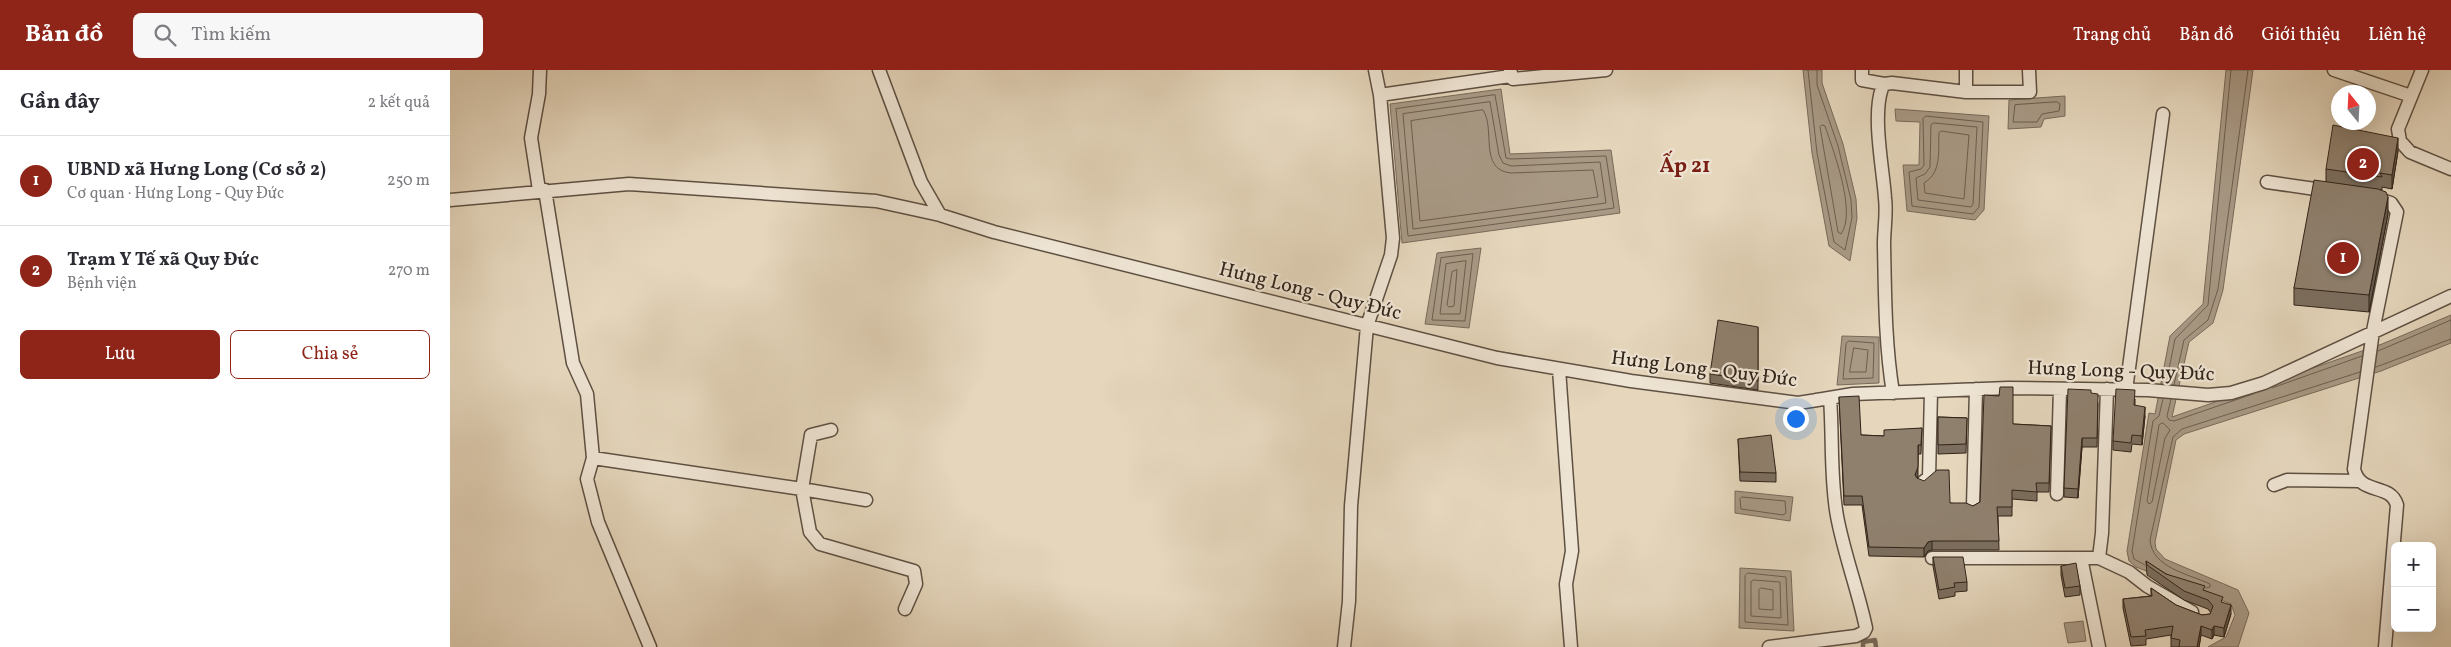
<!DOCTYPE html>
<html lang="vi">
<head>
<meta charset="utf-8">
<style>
	body { margin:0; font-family:Vollkorn,serif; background:#f7f7f7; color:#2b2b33 }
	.controls { position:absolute; right:15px; bottom:15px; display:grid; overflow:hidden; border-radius:8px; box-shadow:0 5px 20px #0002 }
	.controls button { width:45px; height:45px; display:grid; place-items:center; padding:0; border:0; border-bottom:1px solid #e1e1e2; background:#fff; color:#2b2b33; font:25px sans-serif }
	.compass { position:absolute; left:1881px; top:15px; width:45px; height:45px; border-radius:50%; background:#fff; box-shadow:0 5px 20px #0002; rotate:342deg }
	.you { position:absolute; left:1345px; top:348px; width:18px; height:18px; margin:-12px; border:4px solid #fff; border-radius:50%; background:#1a73e8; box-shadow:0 0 0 8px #1a73e833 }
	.badge { display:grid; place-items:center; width:32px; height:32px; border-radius:50%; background:#8f2418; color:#fff; font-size:16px; font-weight:700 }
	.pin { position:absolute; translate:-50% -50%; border:2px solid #fff; box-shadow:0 1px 5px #0006 }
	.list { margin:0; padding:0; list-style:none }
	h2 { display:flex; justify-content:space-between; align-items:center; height:65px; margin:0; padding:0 20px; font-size:21px }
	h2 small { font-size:16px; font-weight:400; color:#7c7c81 }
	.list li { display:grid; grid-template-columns:32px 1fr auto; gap:15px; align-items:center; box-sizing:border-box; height:90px; padding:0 20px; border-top:1px solid #e1e1e2 }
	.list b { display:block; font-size:19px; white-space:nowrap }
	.list p { margin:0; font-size:16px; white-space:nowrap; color:#7c7c81 }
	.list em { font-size:16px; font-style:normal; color:#7c7c81 }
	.actions { display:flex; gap:10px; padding:15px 20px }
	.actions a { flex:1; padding:11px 0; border:1px solid #8f2418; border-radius:8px; text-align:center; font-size:18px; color:#8f2418 }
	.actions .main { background:#8f2418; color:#fff }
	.icon { flex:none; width:28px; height:28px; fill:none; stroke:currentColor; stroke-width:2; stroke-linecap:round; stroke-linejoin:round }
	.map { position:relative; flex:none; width:2001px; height:577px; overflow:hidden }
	header { display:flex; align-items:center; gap:30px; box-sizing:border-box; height:70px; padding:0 25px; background:#8f2418; color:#fff }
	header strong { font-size:24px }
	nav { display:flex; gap:28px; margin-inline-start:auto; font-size:18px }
	.search { width:350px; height:45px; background:#f7f7f7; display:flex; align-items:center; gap:12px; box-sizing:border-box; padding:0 18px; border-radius:8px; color:#7c7c81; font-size:19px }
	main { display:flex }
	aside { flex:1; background:#fff }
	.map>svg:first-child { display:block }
</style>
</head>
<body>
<header>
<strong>Bản đồ</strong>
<div class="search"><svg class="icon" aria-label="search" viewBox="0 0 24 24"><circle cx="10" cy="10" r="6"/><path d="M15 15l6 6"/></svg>Tìm kiếm</div>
<nav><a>Trang chủ</a><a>Bản đồ</a><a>Giới thiệu</a><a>Liên hệ</a></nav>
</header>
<main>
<aside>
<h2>Gần đây<small>2 kết quả</small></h2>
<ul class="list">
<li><span class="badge">1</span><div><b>UBND xã Hưng Long (Cơ sở 2)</b><p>Cơ quan · Hưng Long - Quy Đức</p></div><em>250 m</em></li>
<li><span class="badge">2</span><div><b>Trạm Y Tế xã Quy Đức</b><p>Bệnh viện</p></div><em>270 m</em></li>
</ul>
<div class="actions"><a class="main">Lưu</a><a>Chia sẻ</a></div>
</aside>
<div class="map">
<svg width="2001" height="577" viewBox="0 0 2001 577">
	<rect width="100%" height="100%" fill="#e5d6bc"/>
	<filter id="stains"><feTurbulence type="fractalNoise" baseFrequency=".004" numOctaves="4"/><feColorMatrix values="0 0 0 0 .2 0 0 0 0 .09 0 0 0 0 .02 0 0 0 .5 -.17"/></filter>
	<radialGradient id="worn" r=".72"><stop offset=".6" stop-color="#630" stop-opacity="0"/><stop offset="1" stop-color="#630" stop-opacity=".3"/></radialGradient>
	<path fill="#a89985" stroke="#786a5a" d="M1353 0H1372V13L1393 74 1406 129 1407 148 1400 191 1379 176 1362 83Z
		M1776 0H1803L1773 220 1763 253 1739 272 1722 347 1932 274 2001 245V273L1931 301 1734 364 1726 370 1705 472 1706 479 1715 489 1788 520 1799 543 1788 577H1758L1776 567 1785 545 1781 534 1686 497 1679 491 1677 481 1699 343 1705 344 1720 266 1753 234Z
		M1051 19 1060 84 1161 80 1170 143 952 173 940 34Z
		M1615 26V46L1594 49 1591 57 1558 59 1559 30Z
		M1445 39 1539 46 1534 140 1525 150 1457 141 1453 95H1469L1470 52 1446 51Z
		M1031 178 1019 258 975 254 987 183Z
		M1392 266 1429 267V313L1387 315Z
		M1285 421 1343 427 1340 451 1285 443Z
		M1290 498 1341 501 1344 561 1289 558Z
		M1633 551 1636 571 1618 573 1614 553Z"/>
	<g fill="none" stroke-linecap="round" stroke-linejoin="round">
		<path stroke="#6c5e4f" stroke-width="1" d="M1358 0 1367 83 1384 172 1395 180 1402 148 1401 130 1388 76 1367 15V0
			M1045 25 1056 88 1061 89 1156 86 1164 138 958 166 946 39Z
			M1040 32 1049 85 1053 93 1061 96 1150 92 1156 133 963 159 953 44Z
			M1607 32 1610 34 1609 41 1592 44 1587 52H1563L1565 35Z
			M1033 40C1046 58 1028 100 1061 103L1143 100 1148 127 970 151 961 51Z
			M1476 46 1533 52 1529 137 1523 144 1462 136 1459 102 1471 99 1474 95 1473 49Z
			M1484 53 1527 57 1523 134 1521 137 1468 130 1466 108 1475 104 1480 97 1481 55Z
			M1372 55 1375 56C1383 80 1407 142 1391 164L1388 162 1370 57Z
			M1491 61 1519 65 1514 129 1475 123 1474 113C1492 102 1488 82 1489 63Z
			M1023 184 1015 251 982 250 991 188Z
			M1016 191 1010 244H990L996 194Z
			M1007 200 1004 236 999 237 997 235 1002 202Z
			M1399 271 1424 273 1423 308 1393 309 1396 274Z
			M1404 278 1418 280 1416 302H1400Z
			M1928 281 2001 250
			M1926 297 2001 269
			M1716 314 1725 269 1758 235 1781 0
			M1724 315 1734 270 1758 250 1768 219 1798 0
			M1822 318 1912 286
			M1721 329 1717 346 1719 350 1724 351 1803 324
			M1713 353 1720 360 1715 368 1702 432 1699 434 1697 431 1709 355Z
			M1292 427 1335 431 1336 443 1333 445 1291 439 1290 429Z
			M1695 495 1684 489 1682 481 1703 351 1709 346 1713 329
			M1298 503 1336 507 1338 555 1295 552V506Z
			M1304 510 1330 512 1331 548 1301 546V512Z
			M1311 518 1323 520V540L1309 539V520Z
			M1756 518 1760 517V514C1739 504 1702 498 1700 470L1723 367 1732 359 1910 302"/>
		<path stroke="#786a5a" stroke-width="4.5" d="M1413 577V572L1425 570 1426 577"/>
		<g stroke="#5e5042" stroke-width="15">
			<path id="minor" d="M429 0 471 112 490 145 544 162 1047 288 1181 311 1348 333 1380 328 1366 330
				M1060 0 1063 9 1156 0
				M1412 0V10L1434 14
				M1516 0V22
				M1884 0 1961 26
				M1972 0 1948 59 1950 71 1960 82 2001 99
				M930 25 1060 6
				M1817 112 1879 121
				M89 120 81 68 89 24 90 0
				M95 120 123 293 137 324 143 388 137 409 148 452 200 577
				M1923 127 1941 133 1947 142 1923 261 1904 399C1910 426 1940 412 1947 435L1935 577
				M0 130 179 114 426 131 490 145
				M1109 299 1122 481 1116 514 1121 577
				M1657 319 1652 463 1649 488 1679 502 1697 516 1742 542
				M1676 320 1713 44
				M1443 323C1435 274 1435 224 1434 174 1434 159 1437 143 1435 128 1433 98 1422 46 1432 18L1434 14 1442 13 1516 22H1580L1579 0
				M1373 329 1403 324 1558 318 1698 320 1758 325 1781 323 1814 313 2001 226
				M381 360 361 365 352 419 416 430
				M143 388 352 419 360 462 370 474 464 501 466 514 455 539
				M1473 412 1479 407 1481 321
				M1824 415 1837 410 1909 411
				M1607 424 1610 319
				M1523 437 1526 319
				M1482 488H1649
				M1631 488 1649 577
				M894 577 899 531 901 436 917 256 941 185 943 168 930 25 925 0
				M1319 577 1406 566 1414 562 1416 558C1408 520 1394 484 1387 446 1380 408 1383 367 1380 328"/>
		</g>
		<use href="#minor" stroke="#eee4d3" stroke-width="12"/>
	</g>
	<path fill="#7b6e5f" stroke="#312319" d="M1948 81 1942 119 1932 117V120H1930L1938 144 1919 242 1844 235V218L1876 111V99Z
		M1308 257V320L1260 313V304Z
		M1641 323 1648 333 1647 377H1632L1628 428 1614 427V418Z
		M1389 327 1411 365 1434 366 1472 358 1471 384H1468L1467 408 1500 433 1523 436 1530 432 1563 354 1601 356 1599 422H1587V431L1562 429V446H1548L1549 480H1482L1478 481 1474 487 1419 486 1412 435H1394Z
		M1685 329V335L1695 346 1692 375 1682 374 1681 382 1663 380V371Z
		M1488 347 1517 348 1516 383 1488 384Z
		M1288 369 1326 403V412L1290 411Z
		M1483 487 1517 512V521L1505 522V526L1489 529 1483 496Z
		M1696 491 1716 504 1755 521 1773 533 1781 544 1774 567 1764 565 1762 569 1751 565 1749 577H1721V565L1696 569V575L1681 576 1673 538V529L1701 526V518L1726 535 1752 545 1760 544 1761 543 1758 539 1734 530 1697 505Z
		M1611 496 1630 516V525L1615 527 1611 505Z"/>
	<path fill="#645a4d" stroke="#312319" d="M1948 68V81L1942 119V105Z
		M1938 127V144L1919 242V225Z
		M1695 337V346L1692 375V366Z
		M1632 368V377L1628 428V419Z
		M1468 375V406L1465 414V405Z
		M1482 471V480L1478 481 1474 487V478L1478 472Z
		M1781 535V544L1774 567V558Z
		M1751 556V565L1749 577H1747Z
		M1764 556V565L1762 569V560Z"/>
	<path fill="#8f806e" stroke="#312319" d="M1883 55 1948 68 1942 105 1930 103 1932 107 1876 99Z
		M1864 110 1928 119 1936 122 1938 127 1919 225 1844 218Z
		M1268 250 1308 257V311L1260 304Z
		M1550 317H1563V354L1601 356 1599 413H1586L1587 422 1562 420V437H1547L1549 471H1482L1478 472 1474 478 1419 477 1412 426H1394L1389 327 1409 326 1411 365 1434 366V360L1472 358 1471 375H1468V397L1465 405 1467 408 1474 411 1487 400H1499L1500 433H1516L1523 436 1530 432 1534 325 1549 326Z
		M1618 319 1641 320V323L1648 324 1647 368H1632L1628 419 1614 418Z
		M1666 319 1685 320 1684 335 1695 337 1692 366 1682 365 1681 373 1663 371Z
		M1488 347 1517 348 1516 374 1488 375Z
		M1321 365 1326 403 1290 402 1288 369Z
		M1483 487H1513L1517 512 1504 513 1505 517 1489 520Z
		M1696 491 1716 504 1755 516 1753 520 1773 527 1771 532 1781 535 1774 558 1764 556 1762 560 1751 556 1747 577H1729L1730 570 1721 568 1723 556 1695 560 1696 566 1681 567 1673 529 1702 526 1701 518 1726 535 1752 545 1760 544 1763 536 1758 530 1734 521 1697 495Z
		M1626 493 1630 516 1615 518 1611 496Z"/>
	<g text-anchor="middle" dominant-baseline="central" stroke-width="4.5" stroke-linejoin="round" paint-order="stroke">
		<g font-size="20" fill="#312319" stroke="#eee4d3">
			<text transform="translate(860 222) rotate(14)">Hưng Long - Quy Đức</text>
			<text transform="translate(1254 300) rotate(7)">Hưng Long - Quy Đức</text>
			<text transform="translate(1671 302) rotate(2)">Hưng Long - Quy Đức</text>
		</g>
		<g font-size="21" font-weight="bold" fill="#7a1f14" stroke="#eee4d3">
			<text x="1235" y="96">Ấp 21</text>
		</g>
	</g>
	<rect width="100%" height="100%" filter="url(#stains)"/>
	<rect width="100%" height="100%" fill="url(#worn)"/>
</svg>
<div class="controls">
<button>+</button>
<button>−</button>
</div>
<svg class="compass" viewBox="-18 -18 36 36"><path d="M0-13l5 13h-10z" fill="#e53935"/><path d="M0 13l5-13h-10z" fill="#7c7c81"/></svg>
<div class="you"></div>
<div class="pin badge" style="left:1893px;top:188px">1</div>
<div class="pin badge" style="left:1913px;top:94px">2</div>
</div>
</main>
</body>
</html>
